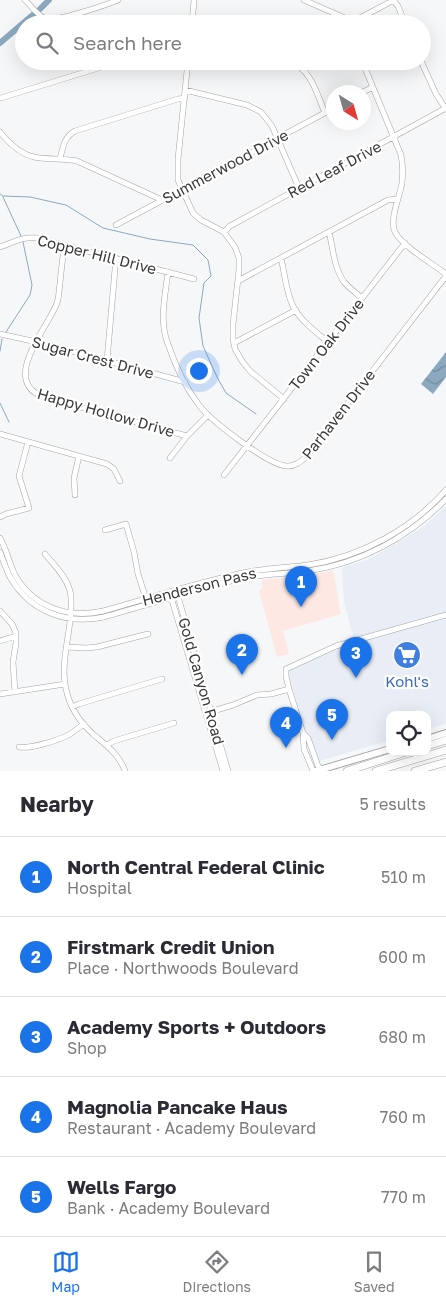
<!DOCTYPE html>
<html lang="en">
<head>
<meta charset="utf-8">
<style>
	body { margin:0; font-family:"Golos Text",sans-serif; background:#f7f7f7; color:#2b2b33 }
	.controls { position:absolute; right:15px; bottom:15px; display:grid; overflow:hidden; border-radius:10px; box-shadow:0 5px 20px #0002 }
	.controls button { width:45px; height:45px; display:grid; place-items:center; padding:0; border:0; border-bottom:1px solid #e1e1e2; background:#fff; color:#2b2b33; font:25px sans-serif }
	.compass { position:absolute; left:326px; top:85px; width:45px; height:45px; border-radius:50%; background:#fff; box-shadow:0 5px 20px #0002; rotate:143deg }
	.you { position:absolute; left:198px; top:370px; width:18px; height:18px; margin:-12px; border:4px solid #fff; border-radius:50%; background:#1a73e8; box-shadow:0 0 0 8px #1a73e833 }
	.badge { display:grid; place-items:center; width:32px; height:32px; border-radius:50%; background:#1a73e8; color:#fff; font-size:16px; font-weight:700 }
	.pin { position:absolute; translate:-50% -41px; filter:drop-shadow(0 1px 2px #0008) }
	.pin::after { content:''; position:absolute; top:26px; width:18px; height:15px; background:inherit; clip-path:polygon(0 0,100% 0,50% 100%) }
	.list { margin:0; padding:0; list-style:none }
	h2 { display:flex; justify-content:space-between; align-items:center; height:65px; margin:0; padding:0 20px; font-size:21px }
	h2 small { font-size:16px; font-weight:400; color:#7c7c81 }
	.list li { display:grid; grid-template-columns:32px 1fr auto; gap:15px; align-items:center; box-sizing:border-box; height:80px; padding:0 20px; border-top:1px solid #e1e1e2 }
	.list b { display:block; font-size:19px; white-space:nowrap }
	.list p { margin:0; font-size:16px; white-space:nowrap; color:#7c7c81 }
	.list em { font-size:16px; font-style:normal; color:#7c7c81 }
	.icon { flex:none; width:28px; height:28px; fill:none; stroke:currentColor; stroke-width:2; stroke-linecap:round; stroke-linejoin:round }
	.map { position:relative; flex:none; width:446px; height:771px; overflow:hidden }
	.search { position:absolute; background:#fff; box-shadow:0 5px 20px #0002; left:15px; right:15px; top:15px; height:55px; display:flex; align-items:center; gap:12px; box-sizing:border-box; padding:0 18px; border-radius:28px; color:#7c7c81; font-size:19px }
	.sheet { height:465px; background:#fff }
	nav { display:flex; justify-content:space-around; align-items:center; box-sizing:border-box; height:70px; border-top:1px solid #e1e1e2; background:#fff; font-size:14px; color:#7c7c81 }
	nav a { display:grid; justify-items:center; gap:2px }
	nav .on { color:#1a73e8 }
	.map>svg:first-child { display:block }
</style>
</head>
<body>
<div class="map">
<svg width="446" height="771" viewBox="0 0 446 771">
	<defs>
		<pattern id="water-waves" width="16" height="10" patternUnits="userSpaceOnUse" patternTransform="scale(1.25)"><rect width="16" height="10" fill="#8ca9bf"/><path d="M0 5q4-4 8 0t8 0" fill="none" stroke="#738b9c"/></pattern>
	</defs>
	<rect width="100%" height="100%" fill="#f6f7f9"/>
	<path fill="#e9edf6" d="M446 506V724L427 729V715H390V740L319 761 304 727 288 671 337 649 355 644 344 601 342 570 344 567 367 560 407 537 423 527Z"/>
	<path fill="#fde8e4" d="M333 570 341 614 283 631 289 654 277 657 259 591 262 588V580L318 574Z"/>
	<path fill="url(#water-waves)" d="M446 352V377L433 394 421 384Z"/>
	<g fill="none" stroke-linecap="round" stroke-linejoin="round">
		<path stroke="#8ca9bf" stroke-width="1" d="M0 194 3 196 30 197 66 205 103 228 150 239 193 245 208 260 211 276 204 283 199 318 203 346 217 377 226 393 256 414
			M3 197 21 236
			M6 332 30 295 32 285 23 242
			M0 351 2 339
			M0 403 9 422"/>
		<path stroke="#8ca9bf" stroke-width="6" d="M40 9 49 0
			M0 43 34 14"/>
		<g stroke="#a3a4a6" stroke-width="6">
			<path id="minor" d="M25 0C31 6 38 16 46 19 56 22 106 5 118 0
				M304 0 354 22
				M393 0 398 6 405 24
				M353 23 358 19 394 0
				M192 24 194 0
				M188 61 178 159V180L193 213 201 220 224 232 235 247 239 258V270L233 324V339L235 349 242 361 250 371 284 399
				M289 61C312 70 316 92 325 113
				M362 61 401 155C403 165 403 173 402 183 400 196 389 220 395 232 402 246 433 264 446 274
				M421 61 436 94 446 109
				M185 90 247 105 261 112 272 126 299 188
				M363 92 373 87
				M1 98 121 61
				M0 132C8 142 21 154 34 157 48 160 63 158 77 161L162 200
				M60 159C63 147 64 137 75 131L178 99 185 98
				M116 225 334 108
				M224 232 230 226 446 108
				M329 232C333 248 334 268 344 282 349 288 356 293 362 298
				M64 245C63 258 61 271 60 283 59 290 59 297 57 303 48 328 0 380 43 397L187 436
				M0 247C12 243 23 236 37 238L194 279
				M281 258C285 274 286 294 294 308 302 322 316 332 328 342
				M168 272C165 296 159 322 168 344 175 365 186 388 199 405 211 421 267 464 286 466 294 467 300 462 306 457L446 276
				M238 281 388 200 398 199
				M0 334 46 344 185 382
				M234 343 296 310
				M107 360 116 258
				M0 434 107 464 114 469 120 481
				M170 458 187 436 208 415
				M224 475 405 243
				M75 495 74 478 79 456
				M0 517 6 514 29 508 19 476 28 442
				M105 530 126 524 134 552 138 574 147 602
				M0 538C7 550 9 563 15 575 33 607 68 619 103 611 149 598 196 583 243 573 264 568 286 568 308 565 360 557 411 530 446 490
				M0 552C3 560 6 569 10 577 30 612 67 625 104 617 151 604 196 589 243 578 264 574 286 574 307 571 360 564 409 537 446 499
				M45 554C53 564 65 575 69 588 72 595 71 602 71 610 70 637 59 666 67 693 71 709 81 723 93 734 106 745 119 754 125 771
				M177 593 228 771
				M171 597 223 771
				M0 611 12 624 16 633V643L13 662 15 692
				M0 641 16 636
				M67 647 86 648 97 647 148 634
				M289 689 303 733 304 749 313 771
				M0 694 65 684
				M72 707 79 704 162 679
				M206 713 233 705 257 695 271 694 289 689 286 676V669L336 646 446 615
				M303 733 308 738 318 766 321 769
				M107 745 114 741 174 723
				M19 747C31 749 60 740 70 734 75 731 79 727 84 724"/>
		</g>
		<g stroke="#a3a4a6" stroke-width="8">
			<path id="major" d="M427 739 446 733
				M316 771 390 749"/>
		</g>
		<g stroke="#a3a4a6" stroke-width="8">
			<path id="highway" d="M427 746 446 740
				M347 771 406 752
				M376 771 446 750
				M415 771 446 762"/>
		</g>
		<use href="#minor" stroke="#fff" stroke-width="5"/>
		<use href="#major" stroke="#fff" stroke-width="6"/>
		<use href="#highway" stroke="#fff" stroke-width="7"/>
	</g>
	<defs>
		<g id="supermarket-disc" transform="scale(1.4375)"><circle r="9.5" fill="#3f7fe0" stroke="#fff"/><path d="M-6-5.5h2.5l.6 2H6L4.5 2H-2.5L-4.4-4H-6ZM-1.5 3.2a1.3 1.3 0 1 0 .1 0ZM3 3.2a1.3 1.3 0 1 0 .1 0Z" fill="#fff"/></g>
	</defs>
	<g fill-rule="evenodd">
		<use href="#supermarket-disc" x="407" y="655"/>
	</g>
	<g text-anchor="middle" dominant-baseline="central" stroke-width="4.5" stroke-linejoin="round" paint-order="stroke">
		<g font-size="15" fill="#39393a" stroke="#fff">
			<text transform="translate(225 166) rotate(-28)">Summerwood Drive</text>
			<text transform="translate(334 169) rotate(-28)">Red Leaf Drive</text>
			<text transform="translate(97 254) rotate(14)">Copper Hill Drive</text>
			<text transform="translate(326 344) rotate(-52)">Town Oak Drive</text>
			<text transform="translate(93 357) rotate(15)">Sugar Crest Drive</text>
			<text transform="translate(106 412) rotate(16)">Happy Hollow Drive</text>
			<text transform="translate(338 414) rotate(-52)">Parhaven Drive</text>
			<text transform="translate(199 586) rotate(-14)">Henderson Pass</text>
			<text transform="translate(202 681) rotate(74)">Gold Canyon Road</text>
		</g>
		<g font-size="15" fill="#366cbe" stroke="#fff">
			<text x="407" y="681">Kohl's</text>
		</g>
	</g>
</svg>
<div class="controls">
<button><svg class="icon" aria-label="locate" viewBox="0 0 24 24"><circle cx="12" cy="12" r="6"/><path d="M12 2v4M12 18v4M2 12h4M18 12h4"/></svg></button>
</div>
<svg class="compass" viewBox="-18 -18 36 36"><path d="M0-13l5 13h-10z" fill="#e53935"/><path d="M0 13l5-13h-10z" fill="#7c7c81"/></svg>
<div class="you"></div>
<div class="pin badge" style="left:301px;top:607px">1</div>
<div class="pin badge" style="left:242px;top:675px">2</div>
<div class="pin badge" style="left:356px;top:678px">3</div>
<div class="pin badge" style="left:286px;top:748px">4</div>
<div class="pin badge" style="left:332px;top:740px">5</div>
<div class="search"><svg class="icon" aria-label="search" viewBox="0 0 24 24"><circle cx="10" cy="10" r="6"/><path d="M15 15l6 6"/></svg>Search here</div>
</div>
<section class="sheet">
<h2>Nearby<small>5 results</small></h2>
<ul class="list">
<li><span class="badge">1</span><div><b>North Central Federal Clinic</b><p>Hospital</p></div><em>510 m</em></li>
<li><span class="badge">2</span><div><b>Firstmark Credit Union</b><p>Place · Northwoods Boulevard</p></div><em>600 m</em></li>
<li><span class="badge">3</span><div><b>Academy Sports + Outdoors</b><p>Shop</p></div><em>680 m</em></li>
<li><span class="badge">4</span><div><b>Magnolia Pancake Haus</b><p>Restaurant · Academy Boulevard</p></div><em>760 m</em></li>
<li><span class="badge">5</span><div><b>Wells Fargo</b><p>Bank · Academy Boulevard</p></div><em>770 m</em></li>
</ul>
</section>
<nav>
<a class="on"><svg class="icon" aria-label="map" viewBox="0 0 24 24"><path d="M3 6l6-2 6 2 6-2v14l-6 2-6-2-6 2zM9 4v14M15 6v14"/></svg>Map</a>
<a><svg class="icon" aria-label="directions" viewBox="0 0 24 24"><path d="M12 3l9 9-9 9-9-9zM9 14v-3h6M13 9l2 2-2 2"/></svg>Directions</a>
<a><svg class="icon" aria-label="saved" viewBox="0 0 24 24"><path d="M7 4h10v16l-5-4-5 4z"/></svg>Saved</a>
</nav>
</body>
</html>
